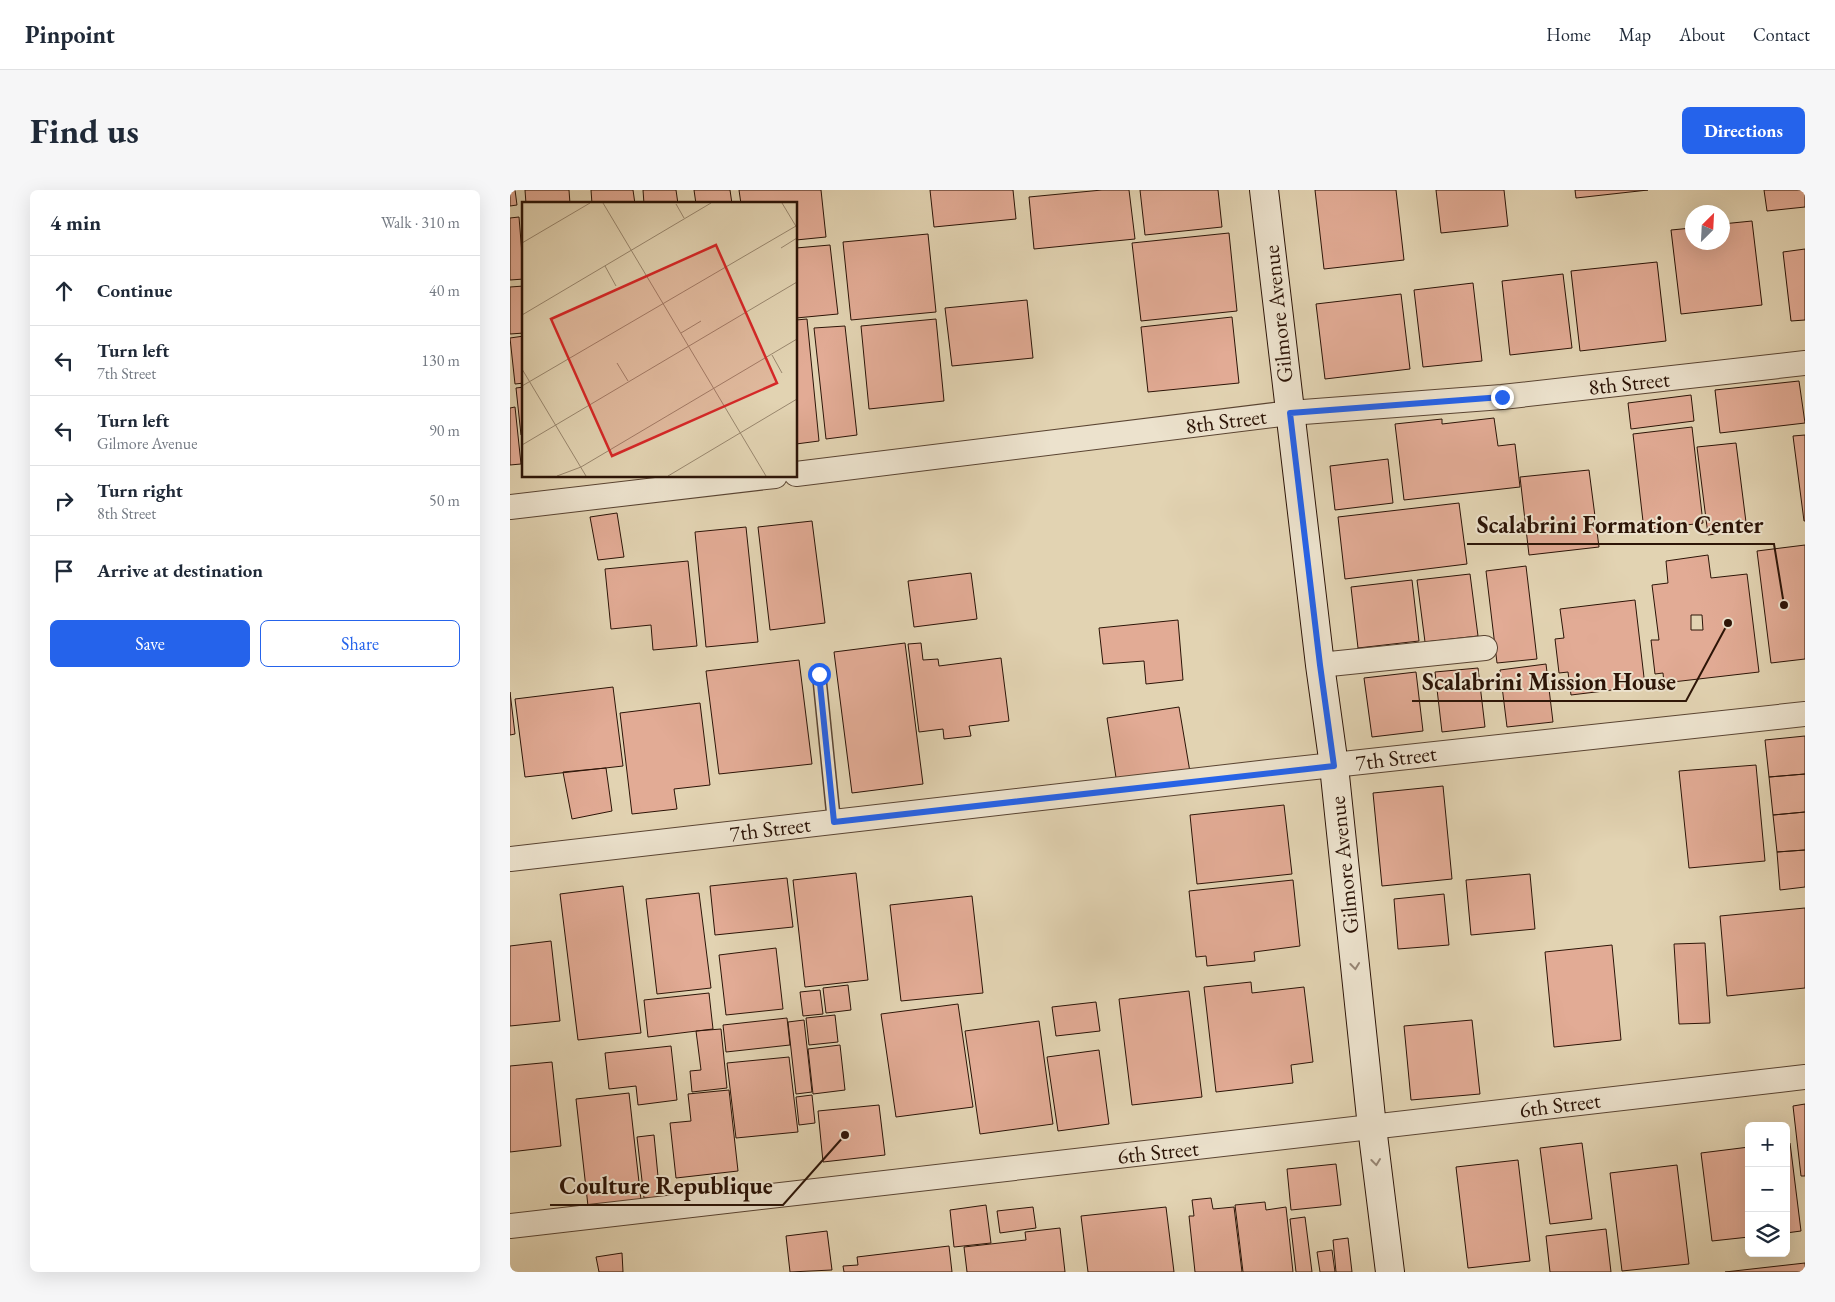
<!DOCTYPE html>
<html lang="en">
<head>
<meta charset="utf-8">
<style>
	body { margin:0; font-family:"EB Garamond",serif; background:#f6f6f7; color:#1f2937 }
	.controls { position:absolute; right:15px; bottom:15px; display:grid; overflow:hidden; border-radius:8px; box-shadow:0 5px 20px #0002 }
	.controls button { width:45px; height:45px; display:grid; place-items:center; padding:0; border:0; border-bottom:1px solid #e0e1e3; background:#fff; color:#1f2937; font:25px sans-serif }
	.compass { position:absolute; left:1175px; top:15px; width:45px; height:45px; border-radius:50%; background:#fff; box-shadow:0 5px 20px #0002; rotate:24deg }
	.stop { position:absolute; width:15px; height:15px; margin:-11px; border:4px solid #2563eb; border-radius:50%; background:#fff }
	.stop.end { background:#2563eb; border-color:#fff; box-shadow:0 1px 5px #0008 }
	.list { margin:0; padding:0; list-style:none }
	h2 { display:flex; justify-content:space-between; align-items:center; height:65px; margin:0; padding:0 20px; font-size:21px }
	h2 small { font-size:16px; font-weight:400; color:#747a83 }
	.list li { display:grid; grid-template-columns:32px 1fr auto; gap:15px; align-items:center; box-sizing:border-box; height:70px; padding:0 20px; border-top:1px solid #e0e1e3 }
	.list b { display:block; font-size:19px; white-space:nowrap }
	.list p { margin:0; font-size:16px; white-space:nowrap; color:#747a83 }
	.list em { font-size:16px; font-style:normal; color:#747a83 }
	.actions { display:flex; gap:10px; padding:15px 20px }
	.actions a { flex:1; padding:11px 0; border:1px solid #2563eb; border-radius:8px; text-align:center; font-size:18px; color:#2563eb }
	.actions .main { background:#2563eb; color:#fff }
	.icon { flex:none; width:28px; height:28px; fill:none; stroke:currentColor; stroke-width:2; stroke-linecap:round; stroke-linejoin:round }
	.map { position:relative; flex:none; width:1295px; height:1082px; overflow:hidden; border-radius:8px }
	header { display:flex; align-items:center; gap:30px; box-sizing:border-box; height:70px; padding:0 25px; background:#fff; border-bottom:1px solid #e0e1e3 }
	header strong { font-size:24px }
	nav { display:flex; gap:28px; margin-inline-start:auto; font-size:18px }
	.intro { display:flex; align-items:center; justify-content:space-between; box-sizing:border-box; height:120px; padding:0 30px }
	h1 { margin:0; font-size:35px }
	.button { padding:12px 22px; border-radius:8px; background:#2563eb; color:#fff; font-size:18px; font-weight:700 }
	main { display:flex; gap:30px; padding:0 30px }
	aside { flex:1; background:#fff; border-radius:8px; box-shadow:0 5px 20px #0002 }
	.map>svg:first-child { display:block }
</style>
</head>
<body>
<header>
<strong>Pinpoint</strong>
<nav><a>Home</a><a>Map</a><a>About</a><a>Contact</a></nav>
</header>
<div class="intro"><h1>Find us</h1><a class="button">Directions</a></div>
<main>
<aside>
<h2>4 min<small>Walk · 310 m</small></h2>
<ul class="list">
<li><svg class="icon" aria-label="ahead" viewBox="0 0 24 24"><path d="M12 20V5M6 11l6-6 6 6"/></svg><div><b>Continue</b></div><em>40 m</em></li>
<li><svg class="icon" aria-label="left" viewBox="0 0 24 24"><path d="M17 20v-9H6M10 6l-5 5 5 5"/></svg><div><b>Turn left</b><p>7th Street</p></div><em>130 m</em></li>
<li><svg class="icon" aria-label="left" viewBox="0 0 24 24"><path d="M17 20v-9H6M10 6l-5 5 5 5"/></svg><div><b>Turn left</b><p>Gilmore Avenue</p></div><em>90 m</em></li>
<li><svg class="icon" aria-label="right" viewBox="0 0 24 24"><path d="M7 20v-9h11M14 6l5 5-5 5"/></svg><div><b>Turn right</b><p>8th Street</p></div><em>50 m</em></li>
<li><svg class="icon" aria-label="arrive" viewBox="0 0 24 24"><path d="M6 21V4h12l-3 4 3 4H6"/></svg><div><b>Arrive at destination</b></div></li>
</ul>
<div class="actions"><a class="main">Save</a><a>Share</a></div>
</aside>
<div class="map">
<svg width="1295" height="1082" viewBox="0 0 1295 1082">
	<rect width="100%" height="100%" fill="#e2d3b2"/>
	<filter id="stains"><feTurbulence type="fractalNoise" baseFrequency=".004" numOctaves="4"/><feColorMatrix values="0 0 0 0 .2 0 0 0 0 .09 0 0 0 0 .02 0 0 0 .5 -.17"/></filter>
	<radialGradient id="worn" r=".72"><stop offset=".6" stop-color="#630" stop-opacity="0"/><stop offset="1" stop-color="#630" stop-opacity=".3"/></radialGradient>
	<path fill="#e2ab95" stroke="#2c1407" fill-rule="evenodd" d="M0 0H5L7 15 0 16Z
		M15 0H59L60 14H16Z
		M81 0H123L125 14H82Z
		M133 0H166L168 14H134Z
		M184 0H220L222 14H186Z
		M229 0H311L316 47 286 50V14H231Z
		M420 0H503L506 29 424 37Z
		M592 0H619L625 49 524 59 519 7Z
		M630 0H708L712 37 635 45Z
		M805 0H886L894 70 814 79Z
		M926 0H994L998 36 931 43Z
		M1065 0H1138L1066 8Z
		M1254 0H1295V17L1257 21Z
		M9 27 14 89 0 90V28Z
		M1242 31 1252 115 1171 124 1161 40 1182 38V52H1212V34Z
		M719 43 727 121 631 131 622 53Z
		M418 44 426 122 341 130 333 52Z
		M320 55 328 124 286 128V58Z
		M1295 59V130L1281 131 1273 62Z
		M1147 72 1156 151 1070 161 1061 81Z
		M1053 84 1062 158 1000 165 992 91Z
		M963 93 972 171 913 177 904 100Z
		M14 96V143L0 144V97Z
		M891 104 900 179 815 189 806 114Z
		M517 110 523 168 442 176 435 118Z
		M722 127 729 193 638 202 631 137Z
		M297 129 309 251 286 254V130Z
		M426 129 434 211 359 219 351 136Z
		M335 136 347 245 316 249 304 138Z
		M14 146V193L5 194 0 148Z
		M1289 191 1295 233 1210 243 1205 200Z
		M14 197V245H11L6 198Z
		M1181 205 1184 231 1121 239 1118 213Z
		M5 217 11 274 0 275V218Z
		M984 228 988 256 1005 254 1010 297 894 310 885 234 932 229V234Z
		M1182 237 1193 333 1134 340 1123 244Z
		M1295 245V331H1294L1283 246Z
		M1226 253 1237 340 1198 345 1187 257Z
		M878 269 883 313 825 320 820 276Z
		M1079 280 1089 357 1019 365 1010 287Z
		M949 313 957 374 835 389 828 327Z
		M107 323 114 367 88 370 80 327Z
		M302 331 315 433 260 440 248 337Z
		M236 337 248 452 196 457 185 342Z
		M1295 355V469L1261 473 1247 361Z
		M1198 365 1201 388 1237 384 1249 482 1154 493 1153 483 1145 484 1141 450H1149L1142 395 1158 393 1156 371ZM1181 425H1192L1193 440H1181Z
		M178 371 187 456 143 460 141 435 101 439 95 379Z
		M1016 376 1027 469 987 473 976 381Z
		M461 383 467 429 404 437 398 391Z
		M960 384 968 446 915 452 907 390Z
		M902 390 909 451 848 458 841 397Z
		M1125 410 1135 496 1061 505 1058 482 1049 483 1045 449 1054 448 1050 419Z
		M668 430 673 490 636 494 634 471 593 474 589 438Z
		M395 453 413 594 342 603 324 462Z
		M411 453 413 470 428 469 429 476 491 468 499 531 459 536 461 546 434 549 433 539 409 542 398 454Z
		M289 470 302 574 209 584 196 481Z
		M1036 474 1043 532 997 537 990 480Z
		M968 478 975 537 932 542 925 482Z
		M906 482 913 541 862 547 854 488Z
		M103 497 113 576 15 587 5 509Z
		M0 502 5 544 0 545Z
		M190 513 200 595 164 599 167 619 122 624 110 523Z
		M669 517 680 582 607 594 597 528Z
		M1295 546V584L1259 587 1255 550Z
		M1246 575 1255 671 1179 678 1169 581Z
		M96 578 102 621 62 629 53 582Z
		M1295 584V622L1263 625 1259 587Z
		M933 596 942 689 872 696 863 603Z
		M774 615 782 684 687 694 680 625Z
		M1295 622V660L1267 662 1263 625Z
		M1295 660V697L1270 700 1267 662Z
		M346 683 358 790 295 797 283 690Z
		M1020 684 1025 739 961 745 956 690Z
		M277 688 283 737 205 745 200 696Z
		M783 690 790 756 744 762 745 771 697 776 696 766 686 767 679 701Z
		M113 696 131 843 68 850 50 704Z
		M189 703 201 798 147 804 136 709Z
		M934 704 939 755 888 759 884 709Z
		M462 706 473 803 391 811 380 715Z
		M1295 718V798L1217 806 1210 726Z
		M41 751 50 831 0 836V756Z
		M1195 753 1200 833 1169 834 1164 754Z
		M1102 755 1111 850 1044 857 1035 762Z
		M266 758 273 819 216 825 209 765Z
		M741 792 742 803 794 797 803 872 781 875 783 893 706 902 694 797Z
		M338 795 341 820 316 823 313 798Z
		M310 800 313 824 293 826 290 802Z
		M679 801 692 907 622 915 609 809Z
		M199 803 203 839 138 847 134 810Z
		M586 812 590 841 546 846 542 817Z
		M448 814 463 917 386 927 371 824Z
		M325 825 328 852 299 855 296 828Z
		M277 828 280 855 216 862 213 835Z
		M294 830 302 902 286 904 278 832Z
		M962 830 970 904 901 910 894 836Z
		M529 831 543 934 470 944 455 841Z
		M211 839 217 898 182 902 180 881 191 880 186 841Z
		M330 855 335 900 303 904 298 859Z
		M161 856 167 910 128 915 126 896 99 899 95 863Z
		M589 860 599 934 548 941 537 867Z
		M279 867 288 942 226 948 217 873Z
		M42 872 51 956 0 962V876Z
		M219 900 228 981 166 988 160 933 181 931 178 904Z
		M119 903 131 1010 78 1016 66 909Z
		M302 905 305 933 289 935 286 907Z
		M1295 914V986H1291L1283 916Z
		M369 915 375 965 313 972 308 921Z
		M144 945 150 1007 134 1008 127 947Z
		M1072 953 1082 1029 1040 1034 1030 958Z
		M1276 953H1280L1291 1041 1276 1043Z
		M1239 957V1047L1202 1051 1191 963Z
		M1008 970 1020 1071 958 1078 946 977Z
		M826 974 831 1015 781 1020 777 979Z
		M1167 975 1179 1074 1112 1081 1100 983Z
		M701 1008 703 1019 724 1017 732 1082H685L679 1026H684L682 1010Z
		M755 1012 756 1020 776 1017 783 1082H733L725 1015Z
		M476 1015 481 1053 444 1057 440 1020Z
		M523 1017 526 1038 490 1043 487 1021Z
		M656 1017 664 1082H578L571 1026Z
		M795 1027 802 1082H786L780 1029Z
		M550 1038 555 1082H457L454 1057 516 1050 515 1042Z
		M1096 1039 1101 1082H1040L1036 1046Z
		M317 1041 322 1080 280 1082 276 1046Z
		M838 1048 842 1082H826L823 1050Z
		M439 1056 442 1082H334L333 1076 348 1075 347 1067Z
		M822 1060 825 1082H810L807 1062Z
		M112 1063 113 1082H89L86 1067Z
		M1295 1073V1082H1215Z"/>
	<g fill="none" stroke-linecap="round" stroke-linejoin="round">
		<g stroke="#5a4432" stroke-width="15">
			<path id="lane" d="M309 484 324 632"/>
		</g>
		<g stroke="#5a4432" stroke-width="26">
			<path id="street" d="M286 284 780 223 992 207 1295 173
				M0 317 265 286
				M810 475 975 458
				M0 669 759 582 1295 524
				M0 1036 1295 887"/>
		</g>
		<g stroke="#2c1407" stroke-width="30">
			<path id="secondary" d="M754 0 810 475 824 576 862 937 880 1082"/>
		</g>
		<use href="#lane" stroke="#ece2cd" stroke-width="12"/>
		<use href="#street" stroke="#ece2cd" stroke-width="24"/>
		<use href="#secondary" stroke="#ece2cd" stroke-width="28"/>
	</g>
	<defs><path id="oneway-chevron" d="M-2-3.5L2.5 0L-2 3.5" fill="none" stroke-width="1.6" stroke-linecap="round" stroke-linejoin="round" transform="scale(1.25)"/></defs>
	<g stroke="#968574">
		<use href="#oneway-chevron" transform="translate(845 776) rotate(84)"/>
		<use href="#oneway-chevron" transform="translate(866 972) rotate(83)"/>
	</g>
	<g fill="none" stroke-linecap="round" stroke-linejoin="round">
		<path stroke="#2563eb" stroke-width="6" d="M309 484 324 632 824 576 810 475 780 223 992 207"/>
	</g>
	<g text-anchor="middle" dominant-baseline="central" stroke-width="4" stroke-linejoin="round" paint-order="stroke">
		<g font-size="22" fill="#2c1407" stroke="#ece2cd">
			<text transform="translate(768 124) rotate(-96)">Gilmore Avenue</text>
			<text transform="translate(1119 193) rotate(-6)">8th Street</text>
			<text transform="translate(716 231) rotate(-7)">8th Street</text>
			<text transform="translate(886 568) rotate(-7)">7th Street</text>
			<text transform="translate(260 639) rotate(-7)">7th Street</text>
			<text transform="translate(834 675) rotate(-96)">Gilmore Avenue</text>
			<text transform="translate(1050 915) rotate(-7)">6th Street</text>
			<text transform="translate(648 962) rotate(-6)">6th Street</text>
		</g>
	</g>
	<g transform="translate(12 12)">
		<rect width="275" height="275" fill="#e2d3b2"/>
		<path fill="none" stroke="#99876e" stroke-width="1" d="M81 1 244 274M260 1 275 26M154 2 162 16M0 41 68 1M259 46 275 36M83 64 94 84M0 113 189 1M159 131 179 119M250 153 260 171M95 161 106 179M0 167 64 274M0 184 274 24M0 243 275 80M35 274 59 265 275 137M146 274 275 197"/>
		<path fill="#d62828" fill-opacity="0.15" stroke="#d62828" stroke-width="2.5" d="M194 43 255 181 90 254 29 117Z"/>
		<rect width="275" height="275" fill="none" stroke="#2c1407" stroke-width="2.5"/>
	</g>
	<path fill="none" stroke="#2c1407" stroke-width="2" d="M1274 415L1264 354H957M1218 433L1176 511H902M335 945L273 1015H40"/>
	<g fill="#2c1407" stroke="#ece2cd" stroke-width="2">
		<circle cx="1274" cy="415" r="5"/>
		<circle cx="1218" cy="433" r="5"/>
		<circle cx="335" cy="945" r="5"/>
	</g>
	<g font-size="24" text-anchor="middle" font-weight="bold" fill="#2c1407" stroke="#ece2cd" stroke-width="4" stroke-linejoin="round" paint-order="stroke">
		<text x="1110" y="343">Scalabrini Formation Center</text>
		<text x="1039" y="500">Scalabrini Mission House</text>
		<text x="156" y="1004">Coulture Republique</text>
	</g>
	<rect width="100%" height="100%" filter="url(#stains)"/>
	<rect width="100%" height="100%" fill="url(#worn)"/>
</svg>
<div class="controls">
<button>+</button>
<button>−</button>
<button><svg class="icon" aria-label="layers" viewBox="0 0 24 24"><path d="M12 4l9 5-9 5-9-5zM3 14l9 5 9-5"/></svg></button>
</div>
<svg class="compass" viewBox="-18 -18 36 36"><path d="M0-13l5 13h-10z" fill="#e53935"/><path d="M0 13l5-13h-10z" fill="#747a83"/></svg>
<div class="stop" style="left:309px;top:484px"></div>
<div class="stop end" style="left:992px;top:207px"></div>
</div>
</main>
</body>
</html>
